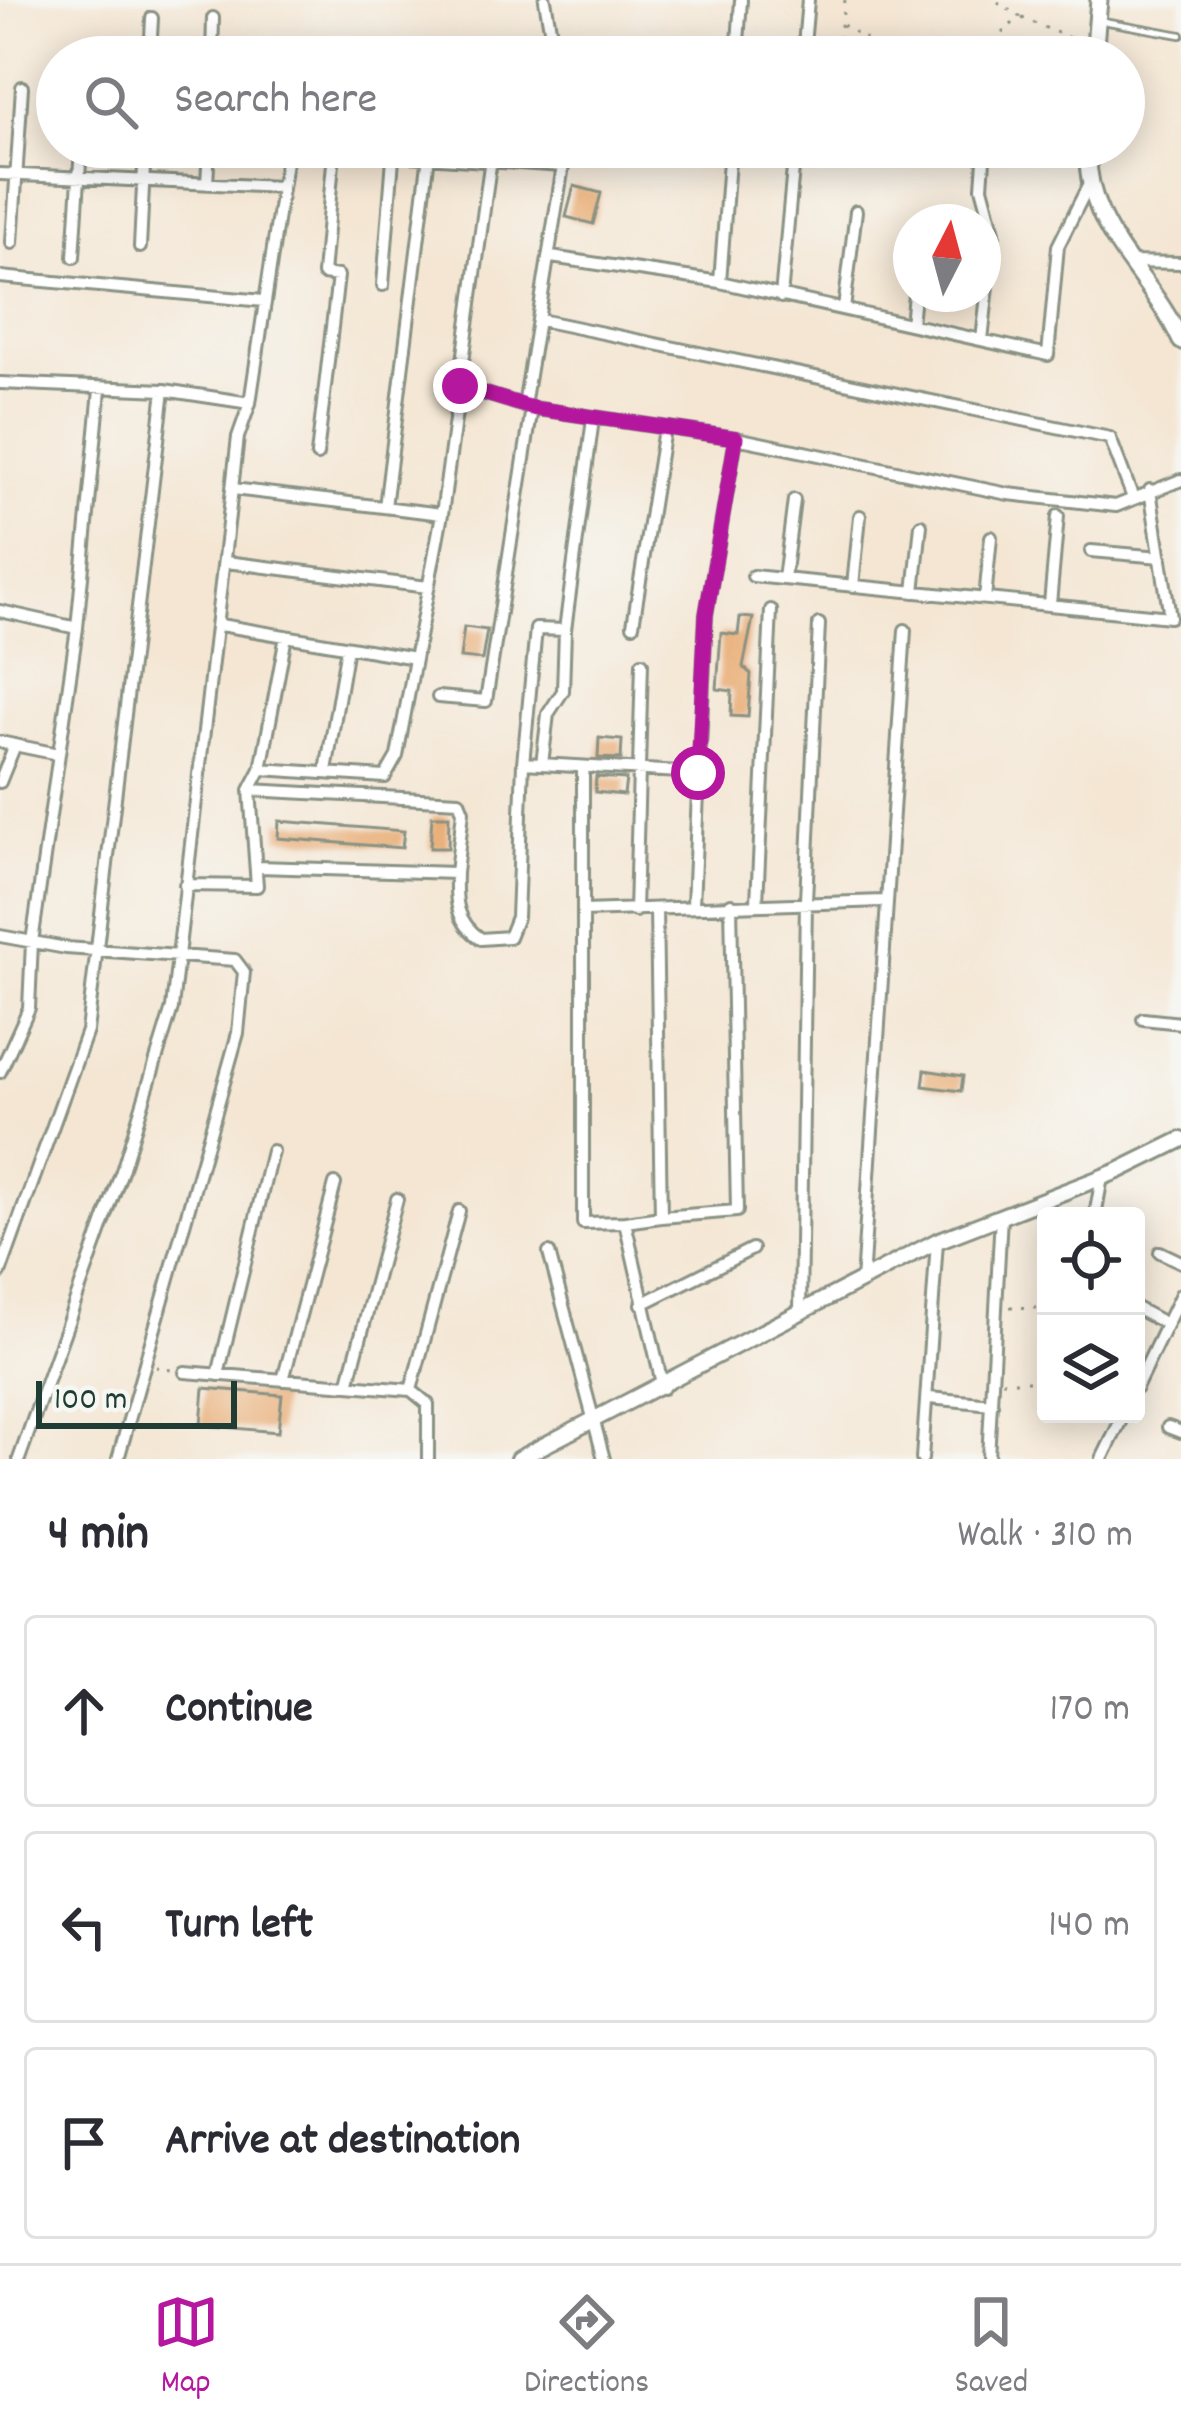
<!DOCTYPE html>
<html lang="en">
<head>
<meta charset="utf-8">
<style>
	body { margin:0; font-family:Dekko,sans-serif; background:#f7f7f7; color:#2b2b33 }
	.controls { position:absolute; right:36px; bottom:36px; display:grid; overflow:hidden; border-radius:12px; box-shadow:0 6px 30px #0003 }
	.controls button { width:108px; height:108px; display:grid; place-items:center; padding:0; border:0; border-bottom:3px solid #e1e1e2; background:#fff; color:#2b2b33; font:60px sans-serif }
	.compass { position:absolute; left:893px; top:204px; width:108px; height:108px; border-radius:50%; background:#fff; box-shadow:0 6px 30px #0003; rotate:6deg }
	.scale { position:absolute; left:36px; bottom:30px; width:201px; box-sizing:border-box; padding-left:12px; border:6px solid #1f3d34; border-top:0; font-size:33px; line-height:42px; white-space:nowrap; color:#1f3d34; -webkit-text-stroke:9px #f6f6f2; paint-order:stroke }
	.stop { position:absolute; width:36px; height:36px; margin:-27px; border:9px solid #b5179e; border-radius:50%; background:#fff }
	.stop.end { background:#b5179e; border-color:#fff; box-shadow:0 3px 12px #0008 }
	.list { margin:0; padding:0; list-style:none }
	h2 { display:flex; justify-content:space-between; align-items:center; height:156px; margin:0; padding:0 48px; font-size:51px }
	h2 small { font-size:39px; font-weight:400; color:#7c7c81 }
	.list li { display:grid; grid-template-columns:78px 1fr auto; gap:36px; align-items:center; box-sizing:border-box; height:192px; margin:0 24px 24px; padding:0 24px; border:3px solid #e1e1e2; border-radius:12px }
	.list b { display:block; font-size:45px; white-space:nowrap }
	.list em { font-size:39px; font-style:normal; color:#7c7c81 }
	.icon { flex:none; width:66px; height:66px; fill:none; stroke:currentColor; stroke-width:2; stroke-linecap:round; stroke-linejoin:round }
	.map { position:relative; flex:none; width:1181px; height:1459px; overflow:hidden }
	.search { position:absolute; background:#fff; box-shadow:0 6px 30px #0003; left:36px; right:36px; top:36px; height:132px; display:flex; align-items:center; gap:30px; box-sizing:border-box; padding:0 42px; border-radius:66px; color:#7c7c81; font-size:45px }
	.sheet { height:804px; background:#fff }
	nav { display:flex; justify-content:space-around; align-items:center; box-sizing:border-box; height:168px; border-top:3px solid #e1e1e2; background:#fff; font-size:33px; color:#7c7c81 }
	nav a { display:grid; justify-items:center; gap:6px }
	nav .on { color:#b5179e }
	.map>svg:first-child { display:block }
</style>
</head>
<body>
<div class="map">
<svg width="1181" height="1459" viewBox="0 0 1181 1459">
	<rect width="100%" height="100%" fill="#f6f6f2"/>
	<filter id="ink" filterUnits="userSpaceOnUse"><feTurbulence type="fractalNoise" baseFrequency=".00833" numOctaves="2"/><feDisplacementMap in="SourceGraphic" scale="24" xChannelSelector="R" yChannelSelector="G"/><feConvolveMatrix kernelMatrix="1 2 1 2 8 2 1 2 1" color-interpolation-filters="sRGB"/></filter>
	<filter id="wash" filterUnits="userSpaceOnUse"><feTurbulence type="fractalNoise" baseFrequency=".004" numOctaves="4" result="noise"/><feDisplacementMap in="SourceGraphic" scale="48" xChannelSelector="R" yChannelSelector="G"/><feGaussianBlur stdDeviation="2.7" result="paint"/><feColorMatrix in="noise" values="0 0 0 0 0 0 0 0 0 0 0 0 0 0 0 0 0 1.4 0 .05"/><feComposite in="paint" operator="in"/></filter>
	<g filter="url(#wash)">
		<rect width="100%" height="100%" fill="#f4e6d3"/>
		<g id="blocks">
			<path fill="#e8a96e" d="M574 186 601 193 593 224 566 217Z
				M740 617 753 618 743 667 751 674 748 717 731 716 732 691 717 689 721 633 738 635Z
				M464 627 487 630 482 660 460 658Z
				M599 738 622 740 621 759 598 758Z
				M596 777 626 779 624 795 595 792Z
				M432 816H449L448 848H430Z
				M279 821 404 831 402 848 278 838Z
				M925 1070 963 1076 961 1091 923 1086Z
				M204 1388 282 1395 278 1432 201 1425Z"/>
		</g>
	</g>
	<g filter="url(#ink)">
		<use href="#blocks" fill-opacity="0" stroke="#8a9284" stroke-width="3"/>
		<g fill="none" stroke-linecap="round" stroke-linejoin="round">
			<g stroke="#8a9284" stroke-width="10">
				<path id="service" d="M1103 21 1181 35"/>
			</g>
			<g stroke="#8a9284" stroke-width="16">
				<path id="minor" d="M545 0 555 57
					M150 57 152 18
					M212 57 213 18
					M737 57 741 0
					M803 57 808 0
					M0 174 281 187
					M207 184 209 147
					M12 243 22 87
					M140 247 145 147
					M74 257 81 147
					M551 257 720 282 1048 355 1058 246 1087 188
					M1128 262 1181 263
					M0 277 264 301
					M720 282 730 147
					M383 285 393 158
					M781 297 795 147
					M844 309 856 211
					M540 320 1110 438 1133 498
					M911 324 914 294
					M982 340 994 232 982 187 985 147
					M0 383 164 390 250 403 288 148 563 166V147
					M460 386 532 408 736 438 1008 494 1116 506 1181 480
					M524 406 563 166
					M593 419 565 630 536 629 523 763 698 773
					M317 455 338 276 323 274 334 152
					M233 489 442 514
					M385 507 429 155
					M1091 551 1161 557
					M226 562 428 587
					M753 576 1170 617 1150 490
					M784 579 794 500
					M853 586 860 516
					M914 592 921 525
					M985 599 991 537
					M1050 604 1058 516
					M0 611 77 628
					M220 625 415 658
					M633 625 664 429
					M438 697 486 701 532 408
					M0 742 58 754
					M542 764 548 714 563 691 565 630
					M583 767V911L884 901
					M261 769 385 777 397 756 442 514 491 158
					M326 771 347 647
					M0 782 15 745
					M250 790 459 801 463 811 456 873 258 867
					M456 873C455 901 456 922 481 939L509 937 517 917 523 763
					M185 885 257 886 250 790 261 769 286 636
					M757 902 771 610
					M693 905 706 615 736 438
					M656 909 661 1217 737 1211 731 904
					M583 911V1223L625 1222 663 1388
					M635 911 642 663
					M0 936 66 948 235 960 244 972 238 1033 118 1459
					M1143 1019 1181 1023
					M0 1072 29 1008 32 942 77 628 100 390
					M1095 1216 1102 1177
					M625 1222 661 1217
					M1160 1252 1181 1262
					M549 1253 604 1459
					M0 1273 87 1031 164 390
					M862 1282 905 630
					M642 1304 752 1249
					M1136 1308 1166 1324
					M800 1313 806 900 819 624
					M185 1372 411 1390 428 1404V1459
					M218 1375 272 1151
					M283 1380 335 1184
					M348 1385 397 1199
					M1136 1388 1181 1294
					M411 1390 459 1211
					M929 1398 992 1404
					M1168 1427 1181 1432
					M19 1459 122 1171 172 1008 238 437 250 403
					M922 1459 937 1241
					M988 1459 1001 1215
					M1102 1459 1124 1414"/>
			</g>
			<g stroke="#8a9284" stroke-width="20">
				<path id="tertiary" d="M518 1459 937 1241 1118 1171 1181 1140"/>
			</g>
			<g stroke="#8a9284" stroke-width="21">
				<path id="secondary" d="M1094 57 1099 0
					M1088 147C1084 231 1149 271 1181 341"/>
			</g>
			<path stroke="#8a9284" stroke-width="3" stroke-dasharray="3 9" stroke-linecap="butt" d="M845 0 838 45 926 57
				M1022 18 1079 42
				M843 25 876 45
				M895 57 911 56
				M975 57 1020 17 995 0
				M1010 1307 1038 1308
				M156 1367 176 1371
				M1002 1381H1034"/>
			<use href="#service" stroke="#fff" stroke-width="4.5"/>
			<use href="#minor" stroke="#fff" stroke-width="10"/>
			<use href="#tertiary" stroke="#fff" stroke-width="14"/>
			<use href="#secondary" stroke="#fff" stroke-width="15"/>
		</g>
	</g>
	<g fill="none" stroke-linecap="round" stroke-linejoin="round" filter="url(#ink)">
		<path stroke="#b5179e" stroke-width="15" d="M460 386 532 408 736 438 706 615 698 773"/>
	</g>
</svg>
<div class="controls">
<button><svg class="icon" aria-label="locate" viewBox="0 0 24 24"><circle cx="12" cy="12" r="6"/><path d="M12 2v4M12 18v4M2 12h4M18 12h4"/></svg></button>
<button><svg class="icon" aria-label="layers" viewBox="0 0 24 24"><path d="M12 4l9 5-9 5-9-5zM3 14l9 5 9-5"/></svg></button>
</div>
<svg class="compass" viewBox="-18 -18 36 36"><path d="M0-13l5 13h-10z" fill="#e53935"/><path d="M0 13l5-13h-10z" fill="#7c7c81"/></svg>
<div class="scale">100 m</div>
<div class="stop" style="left:698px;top:773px"></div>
<div class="stop end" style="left:460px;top:386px"></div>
<div class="search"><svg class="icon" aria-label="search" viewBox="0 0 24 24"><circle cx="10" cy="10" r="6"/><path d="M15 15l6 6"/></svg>Search here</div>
</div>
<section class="sheet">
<h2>4 min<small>Walk · 310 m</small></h2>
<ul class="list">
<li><svg class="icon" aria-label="ahead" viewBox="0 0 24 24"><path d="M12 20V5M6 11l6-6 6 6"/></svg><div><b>Continue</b></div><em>170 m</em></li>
<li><svg class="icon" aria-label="left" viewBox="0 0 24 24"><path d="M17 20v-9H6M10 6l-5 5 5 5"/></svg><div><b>Turn left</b></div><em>140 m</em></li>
<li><svg class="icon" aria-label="arrive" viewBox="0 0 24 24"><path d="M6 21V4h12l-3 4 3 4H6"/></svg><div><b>Arrive at destination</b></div></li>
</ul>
</section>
<nav>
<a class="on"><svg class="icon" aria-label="map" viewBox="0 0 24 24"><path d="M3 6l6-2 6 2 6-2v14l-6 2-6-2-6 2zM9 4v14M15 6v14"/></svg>Map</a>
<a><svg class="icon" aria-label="directions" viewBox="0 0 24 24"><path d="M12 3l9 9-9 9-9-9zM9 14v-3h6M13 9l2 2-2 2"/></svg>Directions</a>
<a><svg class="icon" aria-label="saved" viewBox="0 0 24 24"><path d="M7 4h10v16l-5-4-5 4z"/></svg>Saved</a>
</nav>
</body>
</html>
